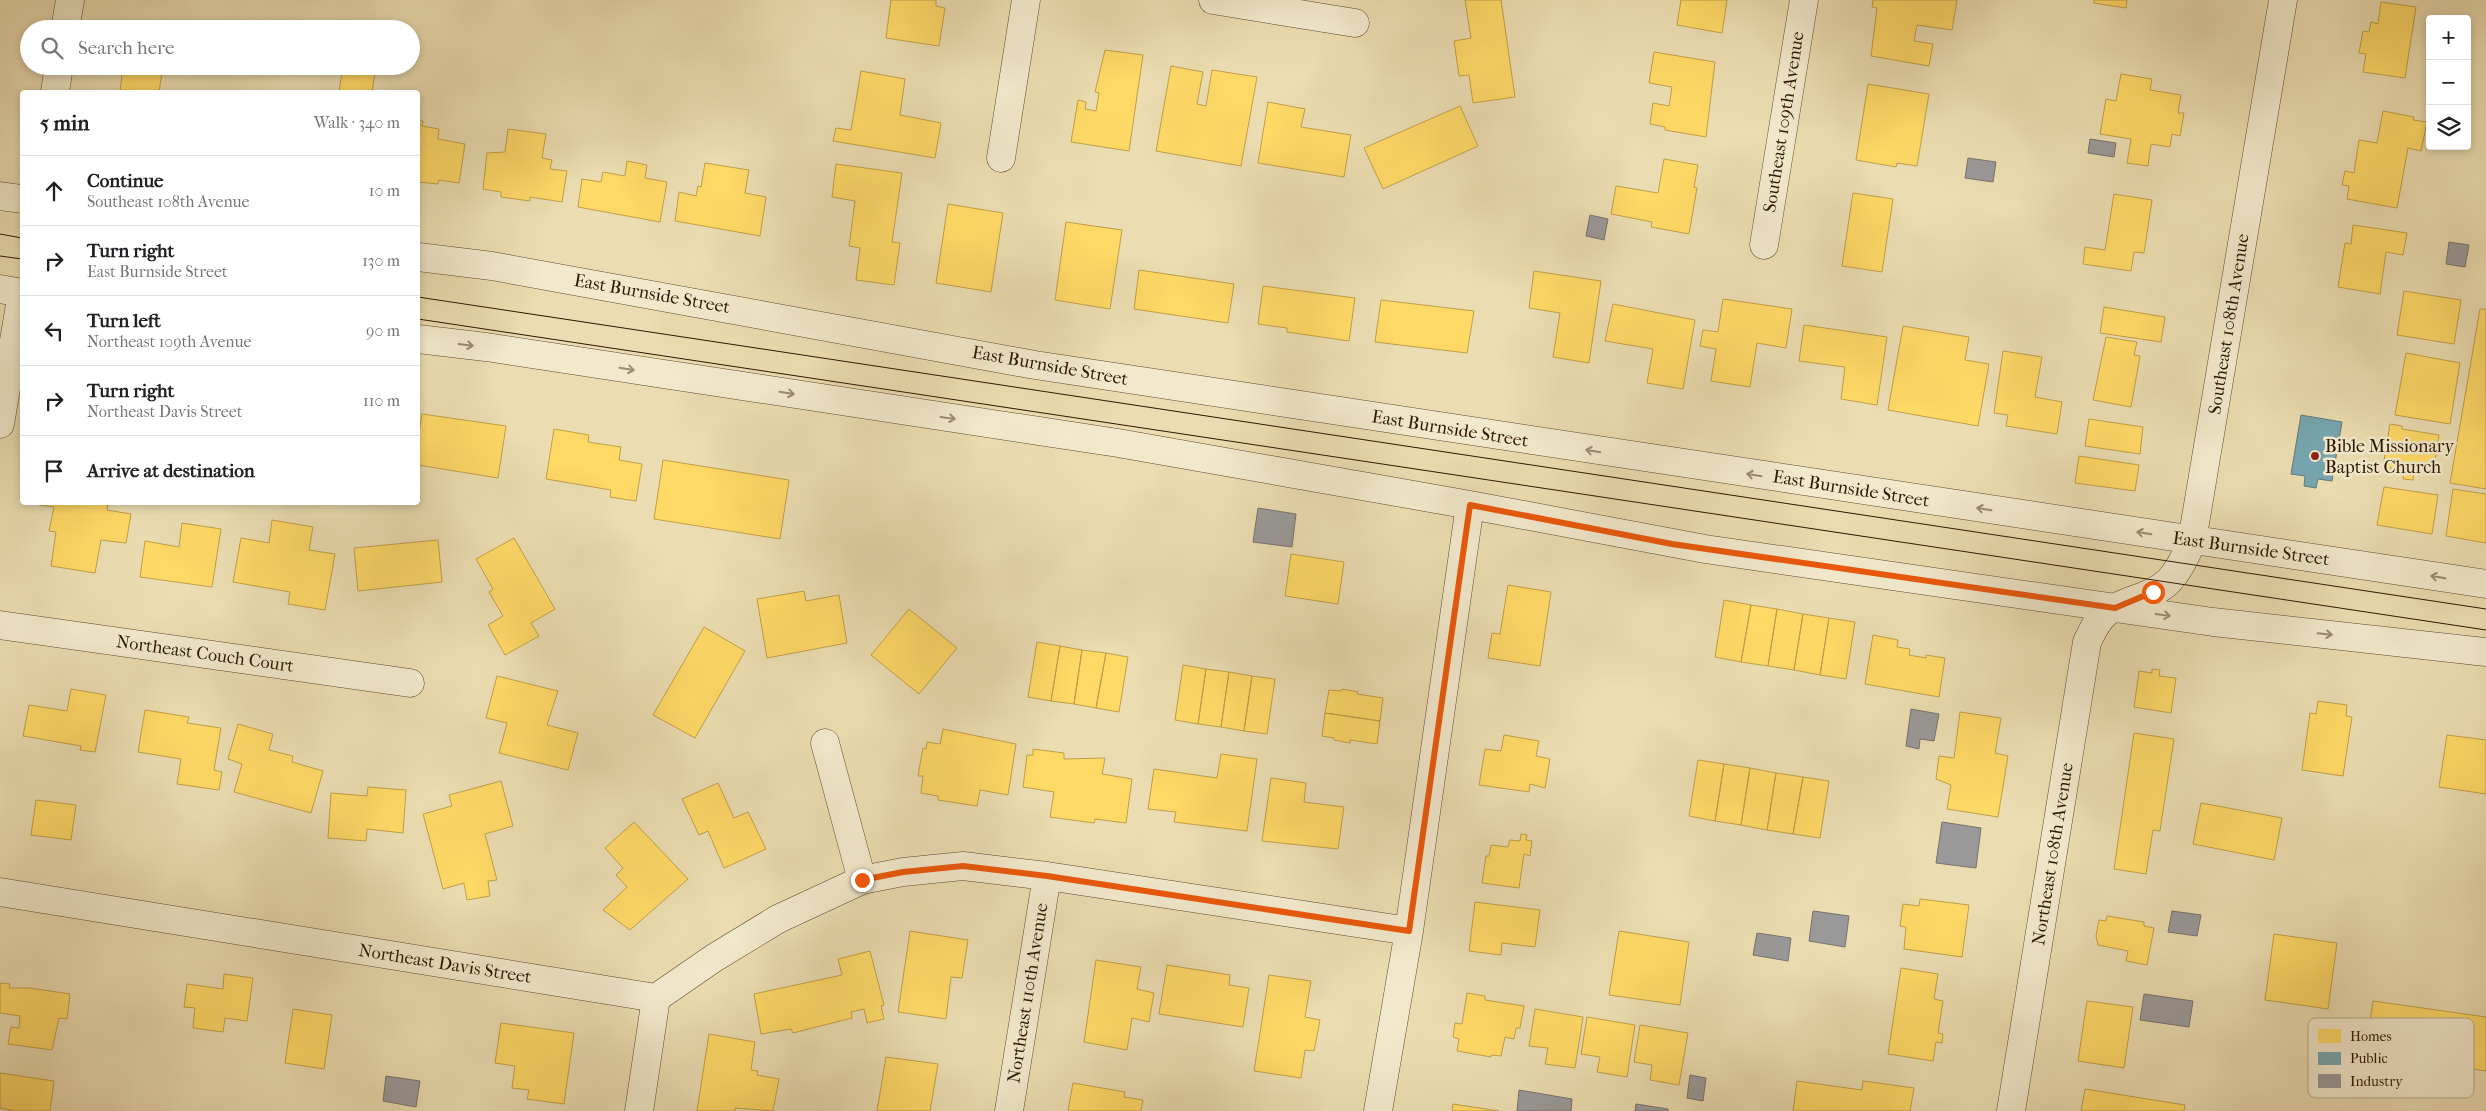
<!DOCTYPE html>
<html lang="en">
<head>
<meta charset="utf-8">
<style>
	body { margin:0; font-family:"IM FELL French Canon",serif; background:#f6f6f6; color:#202124 }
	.controls { position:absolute; right:15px; top:15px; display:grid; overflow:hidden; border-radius:5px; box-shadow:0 2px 8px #0003 }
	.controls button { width:45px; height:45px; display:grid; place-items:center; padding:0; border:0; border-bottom:1px solid #e0e0e0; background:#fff; color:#202124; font:25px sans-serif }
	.stop { position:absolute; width:15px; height:15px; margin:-11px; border:4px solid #ea580c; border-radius:50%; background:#fff }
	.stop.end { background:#ea580c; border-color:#fff; box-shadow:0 1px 5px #0008 }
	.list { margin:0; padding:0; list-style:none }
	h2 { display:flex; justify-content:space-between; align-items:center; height:65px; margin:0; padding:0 20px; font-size:21px }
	h2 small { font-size:16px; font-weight:400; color:#757577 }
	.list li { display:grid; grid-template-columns:32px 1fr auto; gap:15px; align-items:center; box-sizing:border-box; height:70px; padding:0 20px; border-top:1px solid #e0e0e0 }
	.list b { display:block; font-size:19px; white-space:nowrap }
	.list p { margin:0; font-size:16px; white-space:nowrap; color:#757577 }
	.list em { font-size:16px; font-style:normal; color:#757577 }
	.icon { flex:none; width:28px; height:28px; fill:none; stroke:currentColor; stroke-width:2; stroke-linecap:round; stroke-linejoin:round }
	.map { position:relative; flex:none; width:2486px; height:1111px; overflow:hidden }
	.search { position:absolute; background:#fff; box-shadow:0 2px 8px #0003; left:20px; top:20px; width:400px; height:55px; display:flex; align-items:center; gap:12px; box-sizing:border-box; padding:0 18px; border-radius:28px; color:#757577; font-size:19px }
	.panel { position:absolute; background:#fff; box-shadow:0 2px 8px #0003; left:20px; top:90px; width:400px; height:415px; border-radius:5px }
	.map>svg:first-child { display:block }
</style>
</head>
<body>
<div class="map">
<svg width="2486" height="1111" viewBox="0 0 2486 1111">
	<rect width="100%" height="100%" fill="#ebddb1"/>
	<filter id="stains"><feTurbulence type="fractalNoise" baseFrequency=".004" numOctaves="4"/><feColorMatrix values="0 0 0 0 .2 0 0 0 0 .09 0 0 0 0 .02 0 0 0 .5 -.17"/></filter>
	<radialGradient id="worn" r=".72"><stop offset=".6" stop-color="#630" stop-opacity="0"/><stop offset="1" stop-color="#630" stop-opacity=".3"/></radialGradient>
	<path fill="#ffd966" stroke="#c09e47" d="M891 0H936V6L945 8 939 46 886 38Z
		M1465 0H1501L1515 97 1473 103 1469 75 1459 76 1454 41 1471 38Z
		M1681 0H1727L1722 33 1677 25Z
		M1873 0H1957L1952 30 1917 25 1914 41 1933 44 1929 66 1871 56 1877 8 1872 7Z
		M2094 0H2127L2126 8 2094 3Z
		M2381 2 2416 7 2405 78 2363 72 2366 54 2359 53 2363 31 2369 32 2371 22 2378 24Z
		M1105 50 1143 55 1129 151 1071 142 1078 100 1086 102 1085 109 1096 111 1099 93 1095 92Z
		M1654 52 1715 62 1706 137 1665 130V127L1650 124 1653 103 1669 106 1672 87 1649 83Z
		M123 66H163L159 92H120Z
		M343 66 376 67 372 92H339Z
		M1171 66 1203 72 1197 104 1206 106 1212 70 1257 77 1241 166 1156 151Z
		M861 71 905 79 900 115 941 123 935 158 833 141 836 128 851 130Z
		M2121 74 2152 79 2150 90 2181 95 2178 113H2184L2180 136 2172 134 2170 147 2151 144 2148 166 2127 163 2131 139 2100 134 2106 99 2116 101Z
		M1868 84 1929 94 1917 166 1897 163 1896 167 1856 160Z
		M1268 102 1305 109 1301 127 1351 135 1344 177 1258 163Z
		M1460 106 1478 146 1383 189 1364 148Z
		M2383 111 2414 117 2413 120 2427 122 2421 151 2408 148 2397 208 2347 199 2349 186 2342 185 2345 171 2354 173 2359 140 2377 143Z
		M418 120 423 121 422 126 439 129 438 139 465 144 459 183 439 180 438 184 418 182Z
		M508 129 546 134 542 158 552 160 550 169 567 171 562 202 530 197V201L501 197V192L483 189 487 153 505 152Z
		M1664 159 1698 165 1694 187 1697 188 1689 234 1651 227 1652 222 1611 214 1616 186 1658 193Z
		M627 161 647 165 645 178 667 182 660 222 578 207 582 179 601 182 603 172 625 176Z
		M705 163 749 170 745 193 766 197 760 236 675 221 679 192 696 196 698 186 701 187Z
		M836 164 902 173 892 242 900 243 894 285 856 280 860 248 849 246 855 201 832 197Z
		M1853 193 1893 199 1882 272 1842 266Z
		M2114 194 2152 200 2144 253 2134 252 2131 271 2083 264 2085 247 2105 250Z
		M948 204 1003 213 991 292 936 283Z
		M1066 222 1122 230 1110 309 1055 300Z
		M2353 225 2407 233 2403 255 2386 252 2380 294 2338 287 2345 243 2351 244Z
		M1139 270 1234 284 1228 323 1134 309Z
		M1534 271 1601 281 1589 363 1553 357 1560 313 1529 308Z
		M1263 286 1355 298 1349 341 1287 332V328L1258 324Z
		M2404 291 2461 300 2454 344 2397 335Z
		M1723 299 1792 309 1786 348 1757 343 1750 387 1711 381 1716 349 1700 346 1703 330 1718 332Z
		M1381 300 1474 311 1467 353 1375 342Z
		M1613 304 1695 320 1683 389 1647 383 1653 349 1605 341Z
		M2104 307 2165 317 2161 342 2100 333Z
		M2480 309H2486V489L2450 483Z
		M1804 325 1887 337 1877 405 1841 399 1845 367 1799 361Z
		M1903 326 1969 337 1965 360 1989 364 1978 426 1888 410Z
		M2106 337 2137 342 2134 355 2140 356 2131 407 2093 400Z
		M2003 351 2042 357 2035 397 2062 402 2057 434 2006 426 2008 415 1994 413Z
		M2406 353 2460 363 2450 424 2395 415Z
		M422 414 506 426 498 478 418 465V440Z
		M2089 419 2143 427 2140 454 2085 446Z
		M2390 424 2402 426V429L2439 435 2433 474 2414 471 2413 480 2403 479 2404 470 2383 467Z
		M554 429 589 435 588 442 621 447 619 460 642 464 636 501 610 497 611 490 546 479Z
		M2079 456 2139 465 2135 491 2075 483Z
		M663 460 789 480 780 539 654 519Z
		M2384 487 2438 495 2432 534 2377 525Z
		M2453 489 2486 494V543L2446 536Z
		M39 502H108L107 510 131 514 126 543 101 540 95 573 51 566 56 532 49 531 54 507 39 505Z
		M272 520 313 527 309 550 335 554 325 610 288 604 290 592 233 582 241 538 269 543Z
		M182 523 221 529 212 587 140 577 145 541 179 547Z
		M514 538 555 609 531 623 539 636 505 655 488 625 503 616 489 592 493 589 476 559Z
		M438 540 442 582 358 591 354 548Z
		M1291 554 1344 562 1338 604 1285 596Z
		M1508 585 1551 592 1540 666 1488 658 1492 633 1500 634Z
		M804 591 806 601 839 595 847 643 767 658 757 599Z
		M1724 600 1751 605 1741 662 1715 657Z
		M1751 605 1777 609 1768 666 1741 662Z
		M909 609 957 648 919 694 871 655Z
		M1777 609 1803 614 1794 670 1768 666Z
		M1803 614 1829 618 1820 675 1794 670Z
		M1829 618 1855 622 1846 679 1820 675Z
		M704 627 745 651 695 738 653 715Z
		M1873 635 1898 640 1897 647 1910 649 1909 655 1926 658V655L1945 658 1939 697 1865 684Z
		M1037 642 1060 646 1051 701 1028 697Z
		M1060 646 1082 650 1074 704 1051 701Z
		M1082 650 1106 653 1096 708 1074 704Z
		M1106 653 1128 657 1119 712 1096 708Z
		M1183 665 1206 669 1198 724 1175 720Z
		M1206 669 1229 672 1221 727 1198 724Z
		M2152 669 2160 670 2159 676 2176 678 2171 713 2134 707 2139 671 2152 673Z
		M1229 672 1252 676 1244 731 1221 727Z
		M497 676 558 691 547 725 578 733 568 770 499 753 507 723 486 718Z
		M1252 676 1275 679 1267 734 1244 731Z
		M71 689 106 695 95 752 80 750 81 746 23 736 29 705 67 711Z
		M1342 689 1358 692 1357 694 1383 698 1380 721 1325 713 1329 690 1341 691Z
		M2318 701 2347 705 2346 716 2352 717 2343 776 2302 770 2310 713 2316 714Z
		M145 710 189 717 187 723 221 728 214 770 222 772 219 790 177 784 181 759 138 752Z
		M1960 712 2001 718 1995 753 2008 756 1998 817 1947 809 1951 785 1936 779 1939 756 1954 758Z
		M1325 713 1380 721 1377 744 1350 740V743L1334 740V738L1322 736Z
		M238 724 273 734 269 750 293 756 292 762 323 771 311 813 234 792 242 764 228 759Z
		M943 729 1016 744 1008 795 980 790 977 806 938 800V796L921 793 923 776H918L923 748 926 749 927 742 940 744Z
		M2134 733 2174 739 2160 831 2153 830 2146 874 2114 869Z
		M1504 735 1539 741 1536 756 1550 759 1545 788 1530 784 1529 792 1479 785 1485 749 1501 751Z
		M2447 735 2486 740V794L2439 787Z
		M1033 749 1064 753V759L1105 758 1102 774 1132 779 1126 823 1095 819 1094 823 1050 817 1054 792 1023 787 1027 755H1033Z
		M1221 754 1257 759 1247 831 1174 822 1176 812 1148 809 1154 769 1217 778Z
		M1698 760 1724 764 1715 821 1689 816Z
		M1724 764 1750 768 1741 825 1715 821Z
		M1750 768 1776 773 1767 830 1741 825Z
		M1776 773 1803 777 1793 834 1767 830Z
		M1803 777 1829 781 1820 838 1793 834Z
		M1271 778 1306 783 1304 802 1344 807 1338 849 1262 841Z
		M501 781 513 826 485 834 497 880 488 881 490 896 467 900 464 883 443 889 423 814 452 806 449 795Z
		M718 783 734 818 748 812 766 849 724 868 708 831 699 835 682 799Z
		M368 787 406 790 403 833 367 829 366 841 328 838 331 793 367 796Z
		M36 800 76 805 71 840 31 835Z
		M2201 803 2282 818 2274 860 2193 844Z
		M634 822 688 879 630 930 603 910 627 887 616 875 623 868 605 848Z
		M1521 834 1527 835 1526 840 1532 841 1530 856 1524 854 1519 888 1482 883 1486 856H1489L1491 845 1508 847 1510 840 1520 841Z
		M1920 899 1969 905 1962 957 1904 949 1906 927 1900 926 1903 904 1919 906Z
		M1475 902 1540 910 1535 947 1502 943 1501 955 1469 951Z
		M2107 916 2144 922V926L2154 928 2147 965 2126 961 2128 951 2098 945 2096 936 2099 920 2106 921Z
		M910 931 968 940 962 978 951 977 946 1019 898 1012Z
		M1619 931 1689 942 1680 1005 1609 995Z
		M2274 934 2337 943 2328 1009 2265 1000Z
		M870 951 884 1005 881 1006 884 1019 867 1023 864 1009 851 1012 852 1018 793 1033 791 1029 761 1034 754 994 842 975 838 959Z
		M1096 960 1141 967 1137 989 1154 993 1149 1022 1132 1018 1127 1050 1084 1042Z
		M1167 965 1230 975 1229 985 1249 988 1243 1027 1159 1014Z
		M1901 968 1938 974 1934 999 1943 1001 1938 1033 1943 1034 1942 1043 1936 1042 1933 1061 1888 1054Z
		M224 974 253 978 247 1021 225 1018 223 1032 193 1028 195 1008 184 1007 187 984 223 989Z
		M1269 975 1311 981 1305 1017 1320 1020 1314 1051 1305 1050 1301 1078 1254 1071Z
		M0 983 10 984 9 988H29L70 994 67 1019 59 1018 52 1050 8 1044 11 1027 19 1028 20 1016 0 1013Z
		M1467 993 1485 996V1000L1524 1006 1520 1028H1516L1514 1039 1505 1037 1501 1056 1491 1055V1057L1457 1051 1459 1039 1453 1037 1455 1023 1462 1024Z
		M2087 1001 2133 1007 2124 1068 2078 1061Z
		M2373 1001 2486 1017V1071L2365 1054Z
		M293 1009 332 1015 324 1069 285 1063Z
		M1535 1009 1583 1017 1575 1068 1545 1064 1548 1048 1529 1046Z
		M1587 1017 1635 1025 1627 1077 1597 1072 1600 1057 1581 1054Z
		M501 1023 574 1033 564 1104 527 1099 529 1090 512 1088 515 1066 495 1063Z
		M1640 1025 1688 1033 1679 1085 1650 1080 1652 1065 1634 1062Z
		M709 1034 755 1042 751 1070 758 1071 757 1075 779 1079 773 1111 735 1108V1111H697Z
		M886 1057 938 1064 930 1111H877Z
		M0 1073 54 1081 50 1111H15L0 1108Z
		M1797 1081 1862 1090 1863 1081 1914 1088 1910 1111H1793Z
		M1073 1083 1125 1092 1124 1097 1143 1100 1141 1111H1068Z
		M2085 1089 2185 1105 2184 1111H2081Z
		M1453 1104 1499 1111H1452Z"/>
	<path fill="#76a5af" stroke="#607a7a" d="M2301 415 2342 422 2332 481 2318 479 2316 488 2304 486 2305 476 2291 474Z"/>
	<path fill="#999" stroke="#79726b" d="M2090 139 2116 143 2114 157 2088 153Z
		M1968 158 1996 162 1993 182 1965 178Z
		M1590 215 1608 219 1604 240 1586 236Z
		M2449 242 2469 245 2465 267 2446 264Z
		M1258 508 1296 514 1292 547 1253 542Z
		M1911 709 1939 714 1934 741 1920 739 1919 749 1906 746Z
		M1942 822 1981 828 1976 868 1936 863Z
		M1813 911 1849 916 1845 947 1809 941Z
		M2172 911 2201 915 2197 936 2168 932Z
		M1757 933 1791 938 1788 961 1753 955Z
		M2144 994 2193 1001 2189 1027 2140 1020Z
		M1690 1075 1706 1078 1703 1101 1687 1098Z
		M386 1076 420 1081 416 1107 383 1101Z
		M1519 1090 1572 1099 1571 1111H1517Z
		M1636 1104 1668 1109V1111H1635Z"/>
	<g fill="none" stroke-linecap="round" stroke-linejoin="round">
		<g stroke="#5d482c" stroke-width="29">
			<path id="minor" d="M1213 0 1355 23
				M65 29 70 0
				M55 92 59 66
				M1001 158 1026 0
				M0 196 22 199
				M1764 245 1804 0
				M418 257 492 266 1035 365 2486 584
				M0 289 22 293
				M418 339 486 347 1118 443 1470 505 1705 549 2213 622 2486 652
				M0 424 22 293
				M0 625 410 683
				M825 743 862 880
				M0 892 656 998 714 958 778 919 862 880 903 872 963 866 1047 876 1409 931
				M639 1111 656 998
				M1009 1111 1047 876
				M1378 1111 1409 931 1470 505
				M2011 1111 2087 642C2092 632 2097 620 2106 613 2125 599 2152 598 2169 581 2180 569 2186 556 2192 541L2283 0"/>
		</g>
		<use href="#minor" stroke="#f2e9cc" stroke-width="28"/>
		<path stroke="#2e1600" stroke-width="1" d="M0 234 22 238
			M0 256 22 259
			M418 297 2486 609
			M418 319 2486 630"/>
	</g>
	<defs><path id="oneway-shaft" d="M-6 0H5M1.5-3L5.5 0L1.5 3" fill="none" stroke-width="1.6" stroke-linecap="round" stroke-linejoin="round" transform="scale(1.25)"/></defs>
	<g stroke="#9a8a70">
		<use href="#oneway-shaft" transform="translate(466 345) rotate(7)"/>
		<use href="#oneway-shaft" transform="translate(627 369) rotate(9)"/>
		<use href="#oneway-shaft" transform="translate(787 393) rotate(9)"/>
		<use href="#oneway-shaft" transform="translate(948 418) rotate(8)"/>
		<use href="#oneway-shaft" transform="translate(1593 451) rotate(-171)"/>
		<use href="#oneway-shaft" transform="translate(1754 475) rotate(-171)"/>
		<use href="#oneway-shaft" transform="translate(1984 509) rotate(-171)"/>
		<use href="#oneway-shaft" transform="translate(2144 533) rotate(-171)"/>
		<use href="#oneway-shaft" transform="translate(2438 577) rotate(-171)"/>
		<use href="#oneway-shaft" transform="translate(2163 615) rotate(8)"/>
		<use href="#oneway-shaft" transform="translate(2325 634) rotate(6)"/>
	</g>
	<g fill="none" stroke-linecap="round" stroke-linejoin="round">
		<path stroke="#ea580c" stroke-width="6" d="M862 880 903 872 963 866 1047 876 1409 931 1470 505 1672 544 2115 608 2153 592"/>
	</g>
	<circle fill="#8f2418" stroke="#f2e9cc" stroke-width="2" cx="2315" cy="456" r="5"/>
	<g text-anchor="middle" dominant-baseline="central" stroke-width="5" stroke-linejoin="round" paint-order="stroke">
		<g font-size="18" fill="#2e1600" stroke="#f2e9cc">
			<text transform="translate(1784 122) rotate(-81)">Southeast 109th Avenue</text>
			<text transform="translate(652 294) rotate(10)">East Burnside Street</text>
			<text transform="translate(2229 324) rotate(-81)">Southeast 108th Avenue</text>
			<text transform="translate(1050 366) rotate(10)">East Burnside Street</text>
			<text transform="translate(1450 429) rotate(9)">East Burnside Street</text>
			<text transform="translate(1851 489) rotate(9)">East Burnside Street</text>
			<text transform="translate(2251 549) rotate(8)">East Burnside Street</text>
			<text transform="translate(205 654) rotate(8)">Northeast Couch Court</text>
			<text transform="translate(2053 854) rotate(-81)">Northeast 108th Avenue</text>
			<text transform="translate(445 964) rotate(9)">Northeast Davis Street</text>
			<text transform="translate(1028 993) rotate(-81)">Northeast 110th Avenue</text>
		</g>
		<g font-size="18" fill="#2e1600" stroke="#f2e9cc" text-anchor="start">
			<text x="2325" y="446">Bible Missionary<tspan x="2325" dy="21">Baptist Church</tspan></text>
		</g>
	</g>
	<rect x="2308" y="1018" width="166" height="80" rx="8" fill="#f2e9cc" stroke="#b7aa8f" stroke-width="1"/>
	<rect x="2318" y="1029" width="23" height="14" fill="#ffd966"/>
	<rect x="2318" y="1052" width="23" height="13" fill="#76a5af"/>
	<rect x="2318" y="1074" width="23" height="14" fill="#999"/>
	<g font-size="14" fill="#2e1600">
		<text x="2350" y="1041">Homes</text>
		<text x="2350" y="1063">Public</text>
		<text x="2350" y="1086">Industry</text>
	</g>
	<rect width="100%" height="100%" filter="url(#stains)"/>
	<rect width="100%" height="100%" fill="url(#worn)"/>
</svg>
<div class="controls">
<button>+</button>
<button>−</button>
<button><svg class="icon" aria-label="layers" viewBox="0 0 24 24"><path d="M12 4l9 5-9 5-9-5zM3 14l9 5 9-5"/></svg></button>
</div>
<div class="stop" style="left:2153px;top:592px"></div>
<div class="stop end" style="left:862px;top:880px"></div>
<div class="search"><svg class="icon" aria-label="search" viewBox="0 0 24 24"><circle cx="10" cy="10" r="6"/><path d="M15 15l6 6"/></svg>Search here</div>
<section class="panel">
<h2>5 min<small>Walk · 340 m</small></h2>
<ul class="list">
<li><svg class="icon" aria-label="ahead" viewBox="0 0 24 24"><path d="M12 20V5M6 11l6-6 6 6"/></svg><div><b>Continue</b><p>Southeast 108th Avenue</p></div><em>10 m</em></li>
<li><svg class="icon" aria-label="right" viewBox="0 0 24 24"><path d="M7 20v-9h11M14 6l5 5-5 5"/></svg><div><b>Turn right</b><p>East Burnside Street</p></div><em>130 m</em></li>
<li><svg class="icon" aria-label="left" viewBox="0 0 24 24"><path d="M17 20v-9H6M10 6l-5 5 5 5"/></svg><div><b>Turn left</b><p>Northeast 109th Avenue</p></div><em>90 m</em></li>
<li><svg class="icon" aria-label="right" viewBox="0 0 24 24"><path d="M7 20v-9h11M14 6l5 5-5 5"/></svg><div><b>Turn right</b><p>Northeast Davis Street</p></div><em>110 m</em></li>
<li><svg class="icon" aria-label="arrive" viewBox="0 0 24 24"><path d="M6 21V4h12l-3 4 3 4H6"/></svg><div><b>Arrive at destination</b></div></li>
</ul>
</section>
</div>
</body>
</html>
